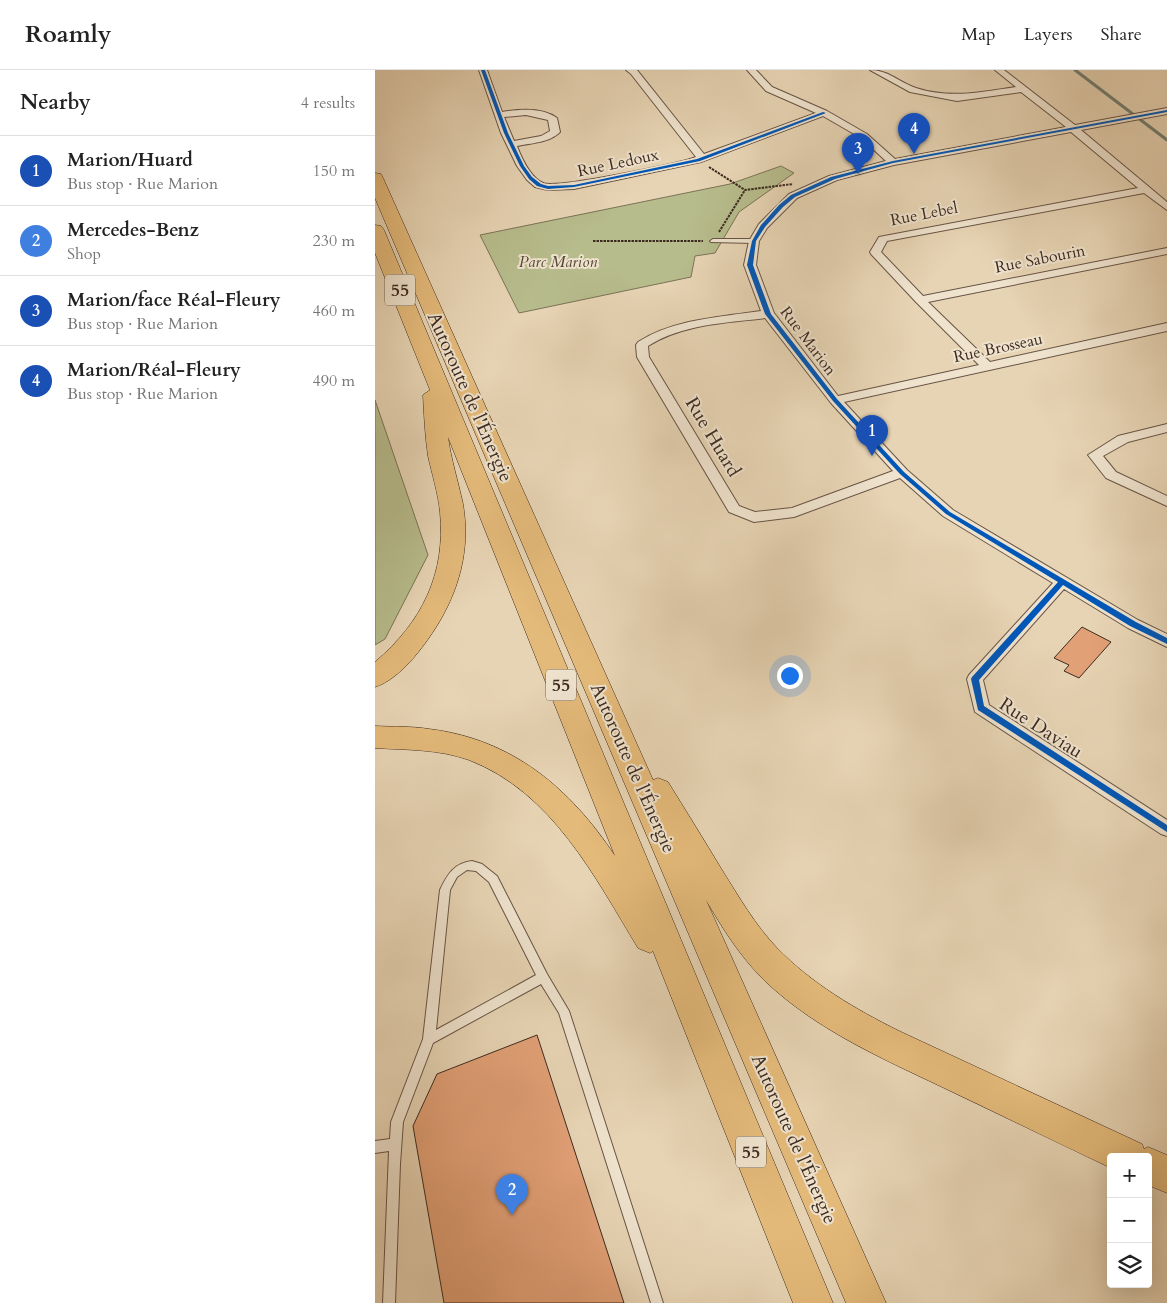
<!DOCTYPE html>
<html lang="en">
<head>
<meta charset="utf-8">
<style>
	body { margin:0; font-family:Cardo,serif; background:#f2f2f2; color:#222 }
	.controls { position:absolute; right:15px; bottom:15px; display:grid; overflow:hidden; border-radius:5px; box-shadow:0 5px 20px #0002 }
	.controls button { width:45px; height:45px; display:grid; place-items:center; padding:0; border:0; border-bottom:1px solid #e0e0e0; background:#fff; color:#222; font:25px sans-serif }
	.you { position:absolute; left:414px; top:605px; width:18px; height:18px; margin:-12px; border:4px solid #fff; border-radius:50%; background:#1a73e8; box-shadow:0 0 0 8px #1a73e833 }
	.badge { display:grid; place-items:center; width:32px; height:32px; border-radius:50%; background:#8f2418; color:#fff; font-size:16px; font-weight:700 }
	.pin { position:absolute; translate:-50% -41px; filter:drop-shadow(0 1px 2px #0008) }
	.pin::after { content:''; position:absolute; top:26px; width:18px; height:15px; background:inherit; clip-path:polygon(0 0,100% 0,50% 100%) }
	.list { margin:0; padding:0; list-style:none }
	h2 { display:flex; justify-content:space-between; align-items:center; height:65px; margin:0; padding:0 20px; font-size:21px }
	h2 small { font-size:16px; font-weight:400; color:#767676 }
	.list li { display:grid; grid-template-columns:32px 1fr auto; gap:15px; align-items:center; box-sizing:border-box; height:70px; padding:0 20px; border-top:1px solid #e0e0e0 }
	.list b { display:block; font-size:19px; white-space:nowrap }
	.list p { margin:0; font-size:16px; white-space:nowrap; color:#767676 }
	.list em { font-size:16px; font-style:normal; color:#767676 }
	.icon { flex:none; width:28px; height:28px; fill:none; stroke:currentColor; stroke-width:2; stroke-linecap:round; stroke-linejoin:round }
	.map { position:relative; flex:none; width:792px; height:1233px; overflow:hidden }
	header { display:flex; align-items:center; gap:30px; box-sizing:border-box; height:70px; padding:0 25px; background:#fff; border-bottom:1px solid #e0e0e0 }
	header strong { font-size:24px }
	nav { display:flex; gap:28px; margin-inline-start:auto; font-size:18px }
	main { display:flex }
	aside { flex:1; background:#fff }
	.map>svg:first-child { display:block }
</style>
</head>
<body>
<header>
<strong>Roamly</strong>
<nav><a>Map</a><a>Layers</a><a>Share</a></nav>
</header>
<main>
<aside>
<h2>Nearby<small>4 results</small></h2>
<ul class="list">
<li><span class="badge" style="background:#1a4fb4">1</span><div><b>Marion/Huard</b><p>Bus stop · Rue Marion</p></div><em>150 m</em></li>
<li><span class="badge" style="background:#3f7fe0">2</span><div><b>Mercedes-Benz</b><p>Shop</p></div><em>230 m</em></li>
<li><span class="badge" style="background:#1a4fb4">3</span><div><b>Marion/face Réal-Fleury</b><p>Bus stop · Rue Marion</p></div><em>460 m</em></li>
<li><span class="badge" style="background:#1a4fb4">4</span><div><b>Marion/Réal-Fleury</b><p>Bus stop · Rue Marion</p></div><em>490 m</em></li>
</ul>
</aside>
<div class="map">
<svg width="792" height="1233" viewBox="0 0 792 1233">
	<rect width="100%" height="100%" fill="#e7d4b4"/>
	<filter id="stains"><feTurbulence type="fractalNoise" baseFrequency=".004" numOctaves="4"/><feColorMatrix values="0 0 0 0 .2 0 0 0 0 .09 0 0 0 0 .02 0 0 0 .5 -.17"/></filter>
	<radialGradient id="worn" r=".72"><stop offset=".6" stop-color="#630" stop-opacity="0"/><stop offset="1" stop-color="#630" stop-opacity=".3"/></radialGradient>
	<path fill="#b7bc8c" stroke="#7a7356" d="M406 96 419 103 364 142 340 183 320 186 316 207 144 243 105 165 355 114Z
		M0 330 53 485 10 569 0 575Z"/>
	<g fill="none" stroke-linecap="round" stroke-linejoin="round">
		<path stroke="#737f73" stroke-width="3" d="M700 0 792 70"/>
	</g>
	<path fill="#e2a076" stroke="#3c2a20" d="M707 557 736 572 704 608 689 601 694 595 679 588Z
		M162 965 249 1233H69L38 1056 62 1004Z"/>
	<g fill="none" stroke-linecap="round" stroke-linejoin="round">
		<g stroke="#675445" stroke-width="2">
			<path id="service" d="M338 169H379L382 171 379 173 336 172 335 171Z
				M97 791 107 794 122 806 172 904 194 941 288 1233H276L184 943 166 914 58 973 28 1052 25 1094 20 1233H8L14 1081 0 1083V1071L15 1069 16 1052 48 969 65 820C72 805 79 793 97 791ZM92 800 101 801 114 812 161 905 61 960 75 820 82 807Z"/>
		</g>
		<g stroke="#675445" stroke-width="2">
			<path id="minor" d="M104 0H112L127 42C144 39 168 37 182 48L185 62C174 73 156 73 142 76 147 89 155 107 168 113 180 119 306 93 321 87L256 4 251 0H262L329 84 441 43 391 21 372 0H381L397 17 452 41 492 64 520 89 691 57 646 22 582 31 535 22 495 0C513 0 524 12 541 18 575 29 606 22 641 17L620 0H629L700 55 792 38V44L706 60 792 132V140L769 123 512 171 506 182 548 226 792 178V184L553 232 615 292 792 253V261L469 332 532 400 578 440 763 550 792 564V577L753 558 689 519 608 610 614 635 792 750V766L786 764 600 642 592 609 594 605 678 513 568 446 525 408 419 447 379 452 354 442 262 287 261 275 263 272C299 249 345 247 386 241L369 195 374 171 384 154 414 124 454 106 511 91 486 68 448 46 326 92 199 119 173 120 160 117 152 110 142 96 126 63ZM151 45 173 50 175 61 166 66 139 71 129 47ZM696 62 763 118 504 167 495 182 496 184 541 232 604 295 463 326 399 243 381 195 384 171 392 158 422 128 462 110 519 95ZM390 248 456 333 518 401 417 438 380 442 364 436 274 287 273 276C307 254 351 253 390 248Z
				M792 354V362L753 372 728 386 741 402 792 426V436L731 408 713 385 743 366Z"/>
		</g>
		<g stroke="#3c2a20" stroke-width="1">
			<path id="motorway" d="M0 103 6 104 8 108 278 710 283 708 293 712C311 741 329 770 347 800 364 827 380 855 402 878 437 914 480 939 524 961L767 1074 769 1079 773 1077 792 1085V1123L773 1115V1087H736V1098C679 1071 622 1043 565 1016 504 987 441 959 391 912 366 888 348 859 331 830L511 1233H471L0 128Z
				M0 155 6 156 9 160 458 1233H418L278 881 275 883 263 878C220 807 177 722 94 690 64 679 31 680 0 678V656C18 657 36 656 54 659 137 669 195 718 240 786L73 367C76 389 83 411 88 434 97 486 80 534 48 576 37 591 19 611 0 617V592C47 552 71 504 65 442 63 423 57 404 53 386 50 366 49 345 48 325L55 320 0 183Z"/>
		</g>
		<path stroke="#3c2a20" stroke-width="2" stroke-dasharray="2.5 1" stroke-linecap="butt" d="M334 97 370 120 418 114
			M344 162 370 120
			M218 171H328"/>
		<use href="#service" fill="#efe3ce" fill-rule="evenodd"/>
		<use href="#minor" fill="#efe3ce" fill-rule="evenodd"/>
		<use href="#motorway" fill="#e4ba7a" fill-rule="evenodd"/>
		<g stroke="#efe3ce" stroke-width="3">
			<path id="cycleway" d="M106 0H110L133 63 149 96 157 107 166 114 173 116 199 115 322 89 448 42 451 43 325 91 199 117 173 119 162 116 154 109 145 96 129 63Z
				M792 40V42L518 93 460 109 420 127 408 137 390 157 381 171 378 195 396 244 462 329 529 402 575 442 761 552 792 568V574L755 556 688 515 604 610 609 636 792 755V762L603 640 596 609 597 607 683 512 571 444 525 404 458 331 390 244 372 195 377 171 386 155 404 135 416 125 456 107 518 91Z"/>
		</g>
		<use href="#cycleway" fill="#0057b8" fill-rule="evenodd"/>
	</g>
	<g text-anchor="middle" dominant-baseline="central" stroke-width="4" stroke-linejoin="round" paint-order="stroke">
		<g font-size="16" fill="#3c2a20" stroke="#efe3ce">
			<text transform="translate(243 93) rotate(-12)">Rue Ledoux</text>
			<text transform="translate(549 144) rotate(-11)">Rue Lebel</text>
			<text transform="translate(665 189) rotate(-11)">Rue Sabourin</text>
			<text transform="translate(433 271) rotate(53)">Rue Marion</text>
			<text transform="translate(623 278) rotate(-12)">Rue Brosseau</text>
		</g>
		<g font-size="16" font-style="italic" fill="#554736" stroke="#efe3ce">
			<text x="183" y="192">Parc Marion</text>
		</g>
		<g fill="#efe3ce" stroke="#726254" stroke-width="1">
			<rect x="10" y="204.5" width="30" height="31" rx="4"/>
			<rect x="171" y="599.5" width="30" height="31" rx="4"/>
			<rect x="361" y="1066.5" width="30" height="31" rx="4"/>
		</g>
		<g font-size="18" font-weight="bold" fill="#3c2a20">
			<text x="25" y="220">55</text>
			<text x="186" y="615">55</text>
			<text x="376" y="1082">55</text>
		</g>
		<g font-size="19" fill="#3c2a20" stroke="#efe3ce">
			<text transform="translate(95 327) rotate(66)">Autoroute de l'Énergie</text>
			<text transform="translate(338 367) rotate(59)">Rue Huard</text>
			<text transform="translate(666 658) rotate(33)">Rue Daviau</text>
			<text transform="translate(258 698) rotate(66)">Autoroute de l'Énergie</text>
			<text transform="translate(419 1069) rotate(66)">Autoroute de l'Énergie</text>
		</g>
	</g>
	<rect width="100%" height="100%" filter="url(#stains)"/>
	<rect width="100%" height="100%" fill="url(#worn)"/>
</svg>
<div class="controls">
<button>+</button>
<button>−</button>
<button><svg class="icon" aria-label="layers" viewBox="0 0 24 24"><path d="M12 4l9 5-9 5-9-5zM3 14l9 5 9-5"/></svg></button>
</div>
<div class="you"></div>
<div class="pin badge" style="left:497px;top:386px;background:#1a4fb4">1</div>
<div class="pin badge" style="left:137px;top:1145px;background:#3f7fe0">2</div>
<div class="pin badge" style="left:483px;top:104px;background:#1a4fb4">3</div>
<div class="pin badge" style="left:539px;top:84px;background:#1a4fb4">4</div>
</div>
</main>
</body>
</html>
